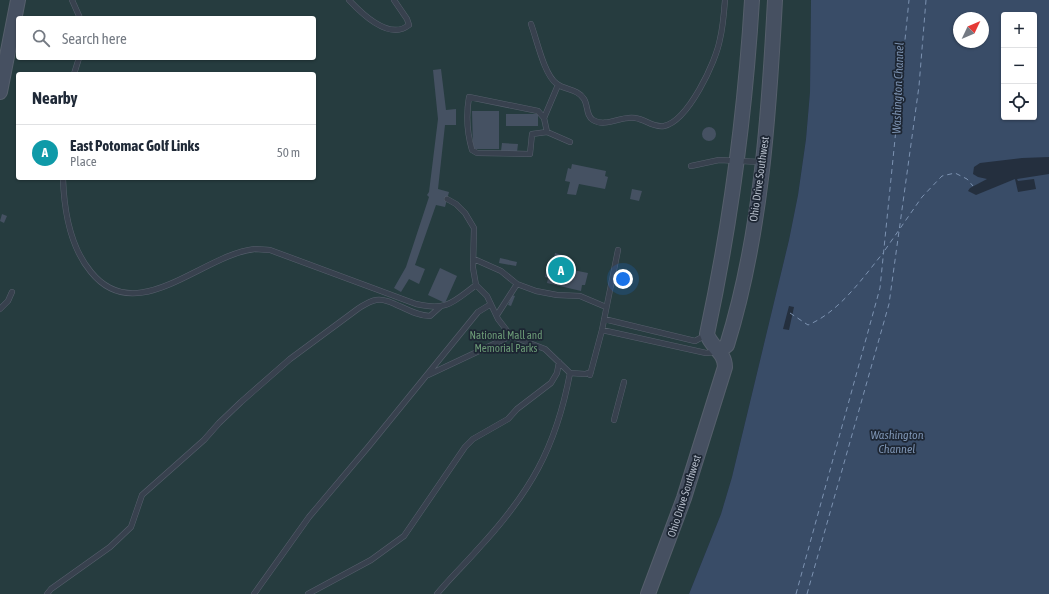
<!DOCTYPE html>
<html lang="en">
<head>
<meta charset="utf-8">
<style>
	body { margin:0; font-family:"Asap Condensed",sans-serif; background:#f2f2f3; color:#1f2937 }
	.controls { position:absolute; right:12px; top:12px; display:grid; overflow:hidden; border-radius:4px; box-shadow:0 1px 3px #0004 }
	.controls button { width:36px; height:36px; display:grid; place-items:center; padding:0; border:0; border-bottom:1px solid #e0e1e3; background:#fff; color:#1f2937; font:20px sans-serif }
	.compass { position:absolute; left:953px; top:12px; width:36px; height:36px; border-radius:50%; background:#fff; box-shadow:0 1px 3px #0004; rotate:46deg }
	.you { position:absolute; left:623px; top:279px; width:14px; height:14px; margin:-10px; border:3px solid #fff; border-radius:50%; background:#1a73e8; box-shadow:0 0 0 6px #1a73e833 }
	.badge { display:grid; place-items:center; width:26px; height:26px; border-radius:50%; background:#db2777; color:#fff; font-size:13px; font-weight:700 }
	.pin { position:absolute; translate:-50% -50%; border:2px solid #fff; box-shadow:0 1px 4px #0006 }
	.list { margin:0; padding:0; list-style:none }
	h2 { display:flex; justify-content:space-between; align-items:center; height:52px; margin:0; padding:0 16px; font-size:17px }
	h2 small { font-size:13px; font-weight:400; color:#747a83 }
	.list li { display:grid; grid-template-columns:26px 1fr auto; gap:12px; align-items:center; box-sizing:border-box; height:56px; padding:0 16px; border-top:1px solid #e0e1e3 }
	.list b { display:block; font-size:15px; white-space:nowrap }
	.list p { margin:0; font-size:13px; white-space:nowrap; color:#747a83 }
	.list em { font-size:13px; font-style:normal; color:#747a83 }
	.icon { flex:none; width:22px; height:22px; fill:none; stroke:currentColor; stroke-width:2; stroke-linecap:round; stroke-linejoin:round }
	.map { position:relative; flex:none; width:1049px; height:594px; overflow:hidden }
	.search { position:absolute; background:#fff; box-shadow:0 1px 3px #0004; left:16px; top:16px; width:300px; height:44px; display:flex; align-items:center; gap:10px; box-sizing:border-box; padding:0 14px; border-radius:4px; color:#747a83; font-size:15px }
	.panel { position:absolute; background:#fff; box-shadow:0 1px 3px #0004; left:16px; top:72px; width:300px; height:108px; border-radius:4px }
	.map>svg:first-child { display:block }
</style>
</head>
<body>
<div class="map">
<svg width="1049" height="594" viewBox="0 0 1049 594">
	<rect width="100%" height="100%" fill="#242f3e"/>
	<path fill="#263c3f" fill-rule="evenodd" d="M0 0H811L810 93 806 139 798 195 789 240 732 477 721 514 689 594H0ZM18 18H314V58H18ZM18 74H314V178H18Z"/>
	<path fill="#394c67" fill-rule="evenodd" d="M811 0H1049V594H689L721 514 732 477 789 240 798 195 806 139 810 92ZM1004 15H1034V117H1004ZM959 18H983V42H959Z"/>
	<path fill="#242f3e" d="M1049 157V174L1017 179 1018 181 1034 179 1036 189 1018 192 1015 179 976 195 968 191 970 188 987 179 978 177 973 174 974 167 980 163 1022 158Z
		M789 306 794 307 789 330 783 329Z"/>
	<g fill="none" stroke-linecap="round" stroke-linejoin="round">
		<path stroke="#7c92b1" stroke-width="1" stroke-dasharray="5 4" stroke-linecap="butt" d="M885 250 922 197 942 176 955 173 967 179 973 186
			M790 313 808 325C839 312 862 279 883 253
			M796 594 880 288 909 0
			M807 594 889 304 919 86 926 0"/>
	</g>
	<path fill="#455162" d="M441 69 446 110 456 109V125H445L438 189 449 192 445 207 436 205 415 265 425 269 419 284 409 279 401 292 394 288 406 267 429 197 427 195 429 192 438 119 433 70Z
		M472 111H499V149H473Z
		M506 114H538V126H506Z
		M702 134a7 7 0 1 1 14 0a7 7 0 1 1-14 0Z
		M502 143 518 144 517 152 501 151Z
		M572 164 606 171 605 176 608 177 605 189 579 184 576 195 567 194 570 182 565 181 568 168 571 169Z
		M632 189 642 191 639 201 630 199Z
		M2 214 7 216 4 223 0 221Z
		M555 253 566 256 563 268 588 273 585 285H582L581 291 547 283 548 278 545 277 548 264 553 265Z
		M500 258 517 262 516 266 499 263Z
		M440 268 457 276 445 303 428 295Z
		M512 295 515 296 511 306 508 305Z"/>
	<g fill="none" stroke-linecap="round" stroke-linejoin="round">
		<g stroke="#565f6c" stroke-width="6">
			<path id="lane" d="M72 0 80 18
				M349 0C362 14 389 41 409 25L407 19 394 0
				M531 24C537 40 544 75 557 84 565 90 578 89 584 99 588 105 586 116 593 120 606 128 622 115 635 118 645 119 653 128 664 126 688 121 716 62 720 39 723 27 724 13 725 0
				M74 74 79 58
				M544 118 558 85
				M547 132 544 118 538 111 469 97C466 115 467 133 472 150L477 153 530 154 532 134 547 132 570 142
				M691 166 719 160 761 162
				M63 178C64 210 70 247 91 272 137 329 203 254 255 249 260 249 265 250 270 250L416 304C447 311 452 303 476 285
				M474 259 501 271 517 284 536 291 557 295 580 296 606 307
				M0 309 8 301 12 292
				M497 315 517 284
				M604 319 695 341 706 335
				M602 330 706 353 716 352
				M570 373 585 374 591 372
				M428 375 511 336
				M590 375 602 330 618 250
				M614 420 624 382
				M47 594 51 589 110 547 131 527 142 495 204 440 219 423 241 402 290 359 359 308C364 305 370 301 376 300 391 297 410 316 430 316L440 307
				M254 594 309 517 369 446 478 312 491 304
				M308 594 371 560 404 536 465 447 473 439 508 419 517 409 551 383 557 373 559 362
				M437 594C450 578 465 564 478 549 530 493 556 448 570 373L545 349 511 336 498 319 487 296 476 285 473 268 474 228 465 213 456 204 447 199"/>
		</g>
		<g stroke="#565f6c" stroke-width="16">
			<path id="secondary" d="M0 92 18 0
				M719 351 727 345C761 236 769 114 775 0
				M648 594 684 498 725 367C725 352 711 347 707 334 731 222 745 115 752 0"/>
		</g>
		<use href="#lane" stroke="#38414e" stroke-width="5"/>
		<use href="#secondary" stroke="#465061" stroke-width="14"/>
	</g>
	<g text-anchor="middle" dominant-baseline="central" stroke-width="3.5" stroke-linejoin="round" paint-order="stroke">
		<g font-size="11" fill="#b4bcc9" stroke="#1d2633">
			<text transform="translate(759 179) rotate(-82)">Ohio Drive Southwest</text>
			<text transform="translate(684 496) rotate(-72)">Ohio Drive Southwest</text>
		</g>
		<g font-size="11" fill="#6b9a76" stroke="#1d2633">
			<text x="506" y="335">National Mall and<tspan x="506" dy="13">Memorial Parks</tspan></text>
		</g>
		<g font-size="12" font-style="italic" fill="#7c92b1" stroke="#1d2633">
			<text transform="translate(898 88) rotate(-88)">Washington Channel</text>
			<text x="897" y="435">Washington<tspan x="897" dy="14">Channel</tspan></text>
		</g>
	</g>
</svg>
<div class="controls">
<button>+</button>
<button>−</button>
<button><svg class="icon" aria-label="locate" viewBox="0 0 24 24"><circle cx="12" cy="12" r="6"/><path d="M12 2v4M12 18v4M2 12h4M18 12h4"/></svg></button>
</div>
<svg class="compass" viewBox="-18 -18 36 36"><path d="M0-13l5 13h-10z" fill="#e53935"/><path d="M0 13l5-13h-10z" fill="#747a83"/></svg>
<div class="you"></div>
<div class="pin badge" style="left:561px;top:270px;background:#0f9aa8">A</div>
<div class="search"><svg class="icon" aria-label="search" viewBox="0 0 24 24"><circle cx="10" cy="10" r="6"/><path d="M15 15l6 6"/></svg>Search here</div>
<section class="panel">
<h2>Nearby<small></small></h2>
<ul class="list">
<li><span class="badge" style="background:#0f9aa8">A</span><div><b>East Potomac Golf Links</b><p>Place</p></div><em>50 m</em></li>
</ul>
</section>
</div>
</body>
</html>
